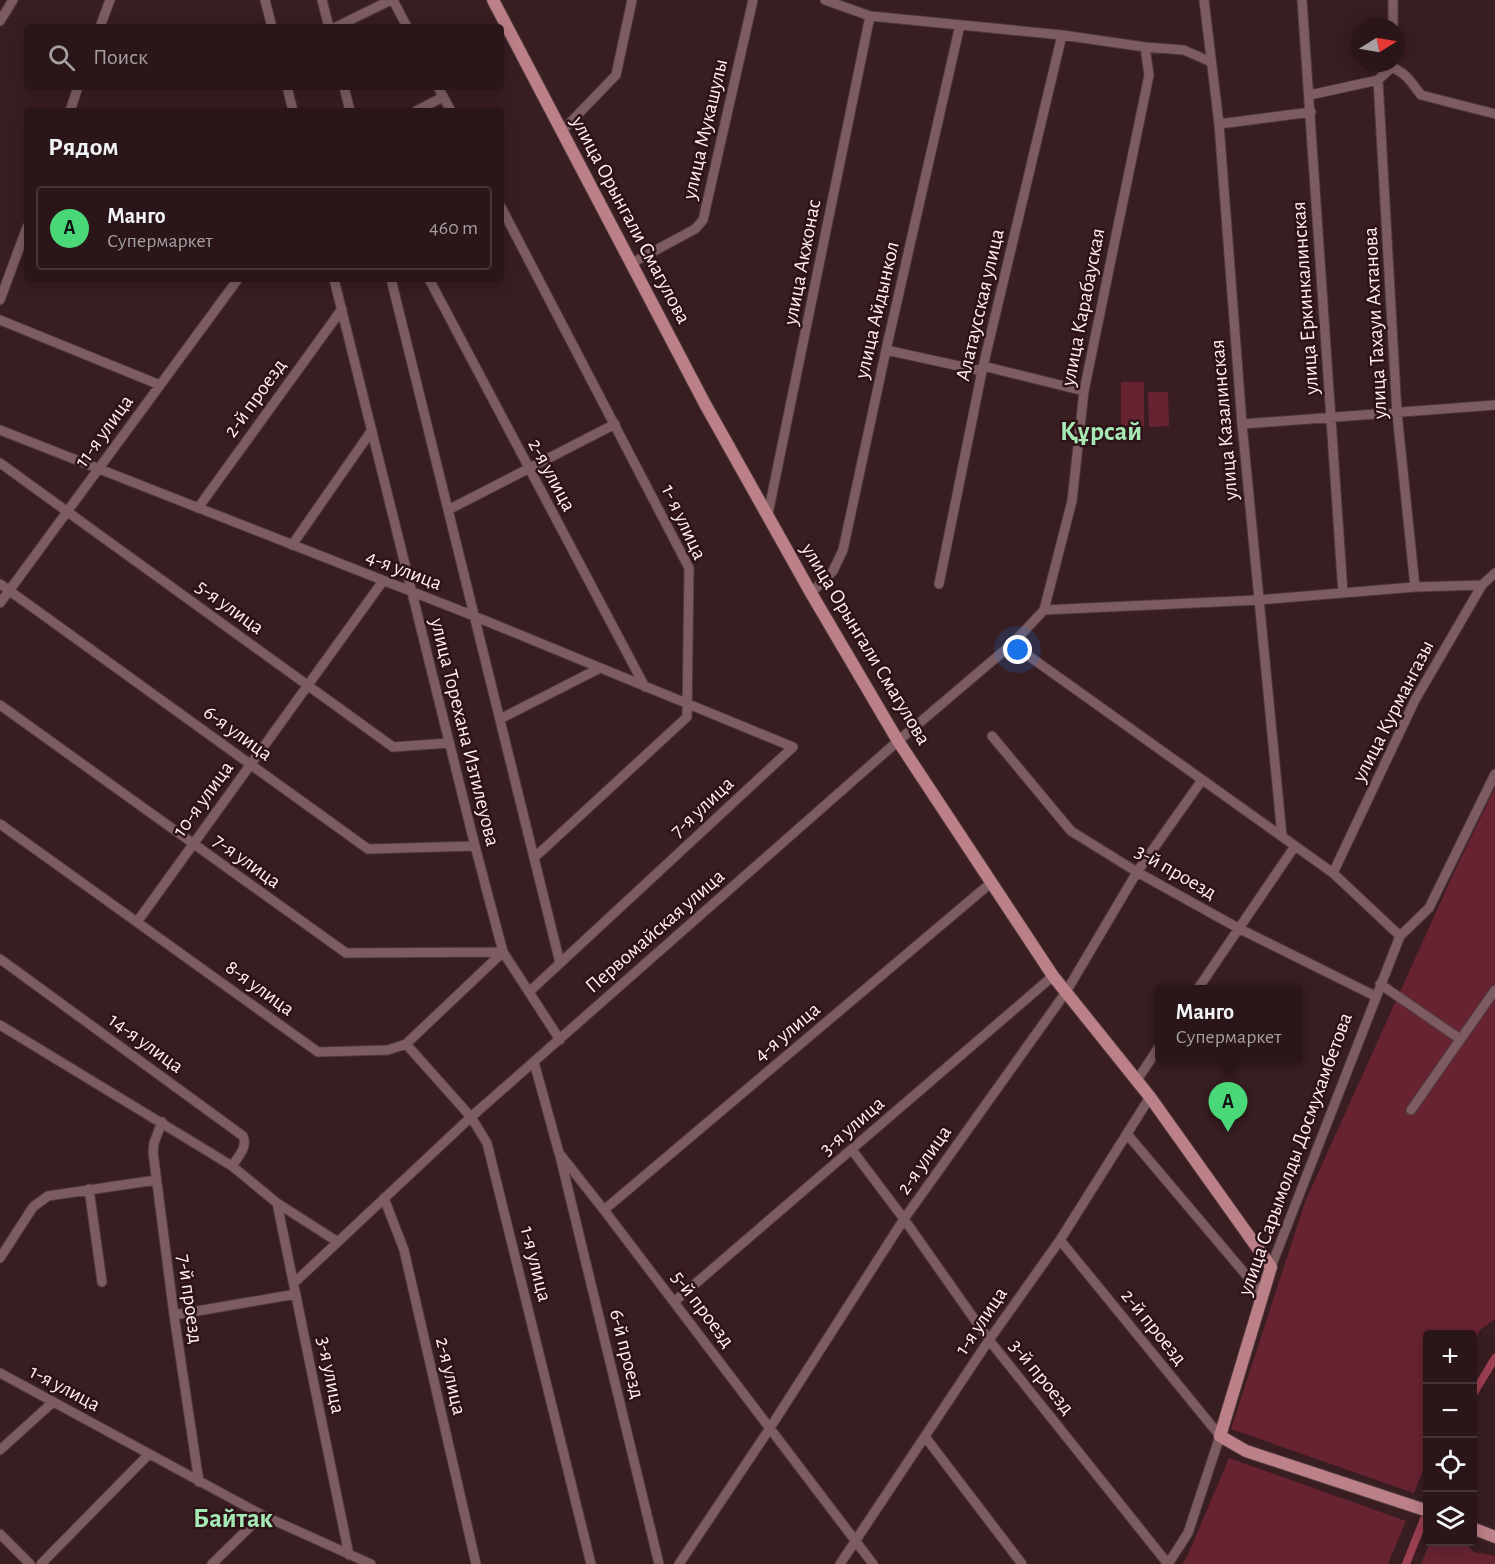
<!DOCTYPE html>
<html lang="ru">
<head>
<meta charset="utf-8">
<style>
	body { margin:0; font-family:"Alegreya Sans",sans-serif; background:#321f22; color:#f1f3f6 }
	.controls { position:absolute; right:18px; bottom:18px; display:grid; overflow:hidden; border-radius:6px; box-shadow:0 3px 15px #0003 }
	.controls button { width:54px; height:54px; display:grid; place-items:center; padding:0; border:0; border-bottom:2px solid #463538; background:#2a1619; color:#f1f3f6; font:30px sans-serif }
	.compass { position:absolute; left:1351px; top:18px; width:54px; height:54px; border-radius:50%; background:#2a1619; box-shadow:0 3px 15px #0003; rotate:79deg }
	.you { position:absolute; left:1018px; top:650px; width:21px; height:21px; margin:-15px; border:4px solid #fff; border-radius:50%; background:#1a73e8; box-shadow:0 0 0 9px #1a73e833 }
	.badge { display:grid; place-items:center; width:39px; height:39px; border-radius:50%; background:#49d778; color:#111; font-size:20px; font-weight:700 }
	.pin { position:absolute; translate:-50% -50px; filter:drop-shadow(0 2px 3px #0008) }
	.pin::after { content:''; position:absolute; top:32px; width:21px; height:18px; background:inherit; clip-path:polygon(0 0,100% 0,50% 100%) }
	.popup { position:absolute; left:1155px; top:985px; width:147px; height:78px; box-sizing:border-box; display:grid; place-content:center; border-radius:6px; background:#2a1619; filter:drop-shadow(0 2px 4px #0005); font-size:20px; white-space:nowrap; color:#a59fa2 }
	.popup b { font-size:22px; color:#f1f3f6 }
	.popup::after { content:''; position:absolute; left:50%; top:100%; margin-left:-12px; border:12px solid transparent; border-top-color:#2a1619 }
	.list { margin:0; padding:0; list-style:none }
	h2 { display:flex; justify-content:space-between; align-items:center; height:78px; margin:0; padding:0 24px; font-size:26px }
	h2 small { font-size:20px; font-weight:400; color:#a59fa2 }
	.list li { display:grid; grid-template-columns:39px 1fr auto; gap:18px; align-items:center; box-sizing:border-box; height:84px; margin:0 12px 12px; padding:0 12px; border:2px solid #463538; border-radius:6px }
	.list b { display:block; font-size:22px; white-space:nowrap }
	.list p { margin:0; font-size:20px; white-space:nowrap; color:#a59fa2 }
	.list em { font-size:20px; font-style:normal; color:#a59fa2 }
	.icon { flex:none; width:33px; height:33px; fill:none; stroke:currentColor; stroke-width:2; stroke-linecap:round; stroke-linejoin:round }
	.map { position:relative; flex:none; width:1495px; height:1564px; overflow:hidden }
	.search { position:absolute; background:#2a1619; box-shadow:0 3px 15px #0003; left:24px; top:24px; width:480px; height:66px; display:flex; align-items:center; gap:15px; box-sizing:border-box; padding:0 21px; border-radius:6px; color:#a59fa2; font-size:22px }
	.panel { position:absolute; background:#2a1619; box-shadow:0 3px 15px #0003; left:24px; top:108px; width:480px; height:174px; border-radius:6px }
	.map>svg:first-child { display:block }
</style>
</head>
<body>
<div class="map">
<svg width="1495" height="1564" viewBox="0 0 1495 1564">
	<rect width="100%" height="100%" fill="#381d21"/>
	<path fill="#682332" d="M1121 382H1144V427L1121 428Z
		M1148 392H1168L1169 426 1149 427Z
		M1495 788V1319L1480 1330 1473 1349 1472 1334H1428L1427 1460 1414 1493 1231 1429 1305 1202 1456 868Z
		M1229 1458 1406 1521 1388 1564H1182L1187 1557Z
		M1430 1542H1464L1474 1552 1495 1556V1564H1421Z"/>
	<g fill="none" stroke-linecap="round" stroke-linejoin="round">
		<path stroke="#9c3f51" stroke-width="8" d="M1472 1396 1495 1358
			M1406 1564 1428 1509"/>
		<g stroke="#4f393c" stroke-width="11">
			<path id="minor" d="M265 0 272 27
				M322 0 329 27
				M393 0 407 27
				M825 0 870 16 1062 35 1145 47 1184 50 1211 62
				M1204 0 1219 124 1242 424 1282 836
				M1302 0 1343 593
				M0 21 13 0
				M100 27 110 0
				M336 27 391 0
				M1393 27V0
				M1392 63V67L1378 80 1397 413 1415 587
				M1392 67C1408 75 1410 81 1421 95L1495 114
				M287 87 293 111
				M344 87 350 111
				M438 87 451 111
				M1310 95 1378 80
				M70 111 78 87
				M416 111 443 97
				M1219 124 1311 112
				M562 131 616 75 632 0
				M501 207 689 568 687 717 534 858
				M632 263 695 229 703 220 753 0
				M334 279 475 846 503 952 560 1040
				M391 279 560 963
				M429 279 645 687
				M0 300 27 227
				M0 320 160 385
				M886 350 982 371
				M983 366 1084 391
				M1242 424 1495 405
				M0 430 474 616 793 747 529 992
				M0 463 393 747 449 743
				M198 508 342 309
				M448 510 615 424
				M768 514 870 16
				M292 545 372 430
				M0 584 368 849 475 846
				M939 584 982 371 1062 35
				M811 593 833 571 843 550 886 350 960 25
				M0 603 238 279
				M1044 610 1258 600 1415 587 1482 585
				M1012 644 1333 873 1400 936
				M0 705 346 953 503 952
				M500 719 600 668
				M992 736 1071 831 1137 872 1238 928 1375 996
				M0 824 318 1052 388 1050 406 1044 503 952
				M1333 873 1415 700 1482 585 1495 573
				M137 922 383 581
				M0 959 243 1136C248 1147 238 1157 232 1166
				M1380 984 1460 1039
				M1197 990 1295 846
				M0 1025 232 1166 277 1203 338 1242
				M406 1044 471 1117 487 1143 591 1564
				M534 1062 559 1153 604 1210 873 1564
				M1137 1080 1159 1047
				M1411 1110 1495 990
				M162 1122 154 1143 153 1152 174 1315 199 1482
				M1127 1134 1263 1295
				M852 1150 904 1219 989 1340 1168 1564
				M560 1156 659 1564
				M89 1189 102 1282
				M384 1198 404 1250 476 1564
				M277 1203 349 1555
				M604 1210 992 882
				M1060 1240 1220 1436 1188 1533 1168 1564
				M0 1258 33 1207 48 1196 156 1180
				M1271 1267 1400 936 1429 908 1495 774
				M294 1283 471 1117 898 741 1012 644 1044 610 1072 501 1084 391 1149 75 1145 47
				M674 1302 1053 976
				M174 1315 296 1294
				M0 1373 262 1515 371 1564
				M926 1438 1022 1564
				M0 1450 53 1402
				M0 1534 30 1564
				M41 1564 149 1454
				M212 1564 262 1515
				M679 1564 770 1428 904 1219 1066 992 1137 872 1202 780
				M840 1564 989 1340 1060 1240 1150 1097"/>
		</g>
		<g stroke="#4f393c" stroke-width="14">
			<path id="major" d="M493 0 705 404 811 593 898 741 1053 976 1150 1097 1271 1267 1220 1436 1246 1451 1428 1511
				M1472 1528 1495 1537"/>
		</g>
		<use href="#minor" stroke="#7c5c60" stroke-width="9"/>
		<use href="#major" stroke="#bc8088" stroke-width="12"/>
	</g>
	<g text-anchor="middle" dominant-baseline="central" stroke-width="5" stroke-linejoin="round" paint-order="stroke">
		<g font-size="21" fill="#feeeef" stroke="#2d1318">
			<text transform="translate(705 129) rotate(-77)">улица Мукашулы</text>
			<text transform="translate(631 220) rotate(62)">улица Орынгали Смагулова</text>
			<text transform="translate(802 262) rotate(-79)">улица Акжонас</text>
			<text transform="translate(1305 298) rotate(-94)">улица Еркинкалинская</text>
			<text transform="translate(980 305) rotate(-77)">Алатаусская улица</text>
			<text transform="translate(1083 307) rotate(-79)">улица Карабауская</text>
			<text transform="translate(877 310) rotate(-77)">улица Айдынкол</text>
			<text transform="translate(1375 323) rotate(-93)">улица Тахауи Ахтанова</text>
			<text transform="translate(255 398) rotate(-54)">2-й проезд</text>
			<text transform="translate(1224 420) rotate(-95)">улица Казалинская</text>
			<text transform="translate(104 431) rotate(-54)">11-я улица</text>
			<text transform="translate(552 475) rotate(62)">2-я улица</text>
			<text transform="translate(684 522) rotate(65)">1- я улица</text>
			<text transform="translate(404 570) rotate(21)">4-я улица</text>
			<text transform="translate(230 607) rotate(36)">5-я улица</text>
			<text transform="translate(866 644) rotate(59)">улица Орынгали Смагулова</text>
			<text transform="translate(1393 711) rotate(-63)">улица Курмангазы</text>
			<text transform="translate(465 732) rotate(76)">улица Торехана Изтилеуова</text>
			<text transform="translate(238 733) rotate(36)">6-я улица</text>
			<text transform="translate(203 799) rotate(-54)">10-я улица</text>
			<text transform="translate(702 807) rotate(-43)">7-я улица</text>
			<text transform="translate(247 861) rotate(36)">7-я улица</text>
			<text transform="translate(1176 872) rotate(30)">3-й проезд</text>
			<text transform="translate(655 931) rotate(-41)">Первомайская улица</text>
			<text transform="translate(260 988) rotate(36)">8-я улица</text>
			<text transform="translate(787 1032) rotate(-40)">4-я улица</text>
			<text transform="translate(146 1043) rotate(36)">14-я улица</text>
			<text transform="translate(852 1126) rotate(-41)">3-я улица</text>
			<text transform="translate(1295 1154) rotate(-70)">улица Сарымолды Досмухамбетова</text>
			<text transform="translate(924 1160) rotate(-55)">2-я улица</text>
			<text transform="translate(536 1264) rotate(76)">1-я улица</text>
			<text transform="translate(190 1299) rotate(82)">7-й проезд</text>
			<text transform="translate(703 1309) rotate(53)">5-й проезд</text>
			<text transform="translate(981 1321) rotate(-56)">1-я улица</text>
			<text transform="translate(1154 1327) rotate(51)">2-й проезд</text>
			<text transform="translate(627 1354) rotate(76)">6-й проезд</text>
			<text transform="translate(331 1375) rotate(79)">3-я улица</text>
			<text transform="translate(451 1376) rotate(77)">2-я улица</text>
			<text transform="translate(1042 1377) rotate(51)">3-й проезд</text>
			<text transform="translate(65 1388) rotate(28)">1-я улица</text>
		</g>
		<g font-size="27" font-weight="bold" fill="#a5e9b4" stroke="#2d1318">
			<text x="1101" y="431">Құрсай</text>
			<text x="233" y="1518">Байтак</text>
		</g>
	</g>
</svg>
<div class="controls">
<button>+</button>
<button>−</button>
<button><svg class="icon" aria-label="locate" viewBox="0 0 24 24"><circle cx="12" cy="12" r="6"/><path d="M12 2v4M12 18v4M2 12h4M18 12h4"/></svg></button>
<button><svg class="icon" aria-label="layers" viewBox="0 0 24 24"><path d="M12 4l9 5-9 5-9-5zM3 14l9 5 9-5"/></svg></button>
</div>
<svg class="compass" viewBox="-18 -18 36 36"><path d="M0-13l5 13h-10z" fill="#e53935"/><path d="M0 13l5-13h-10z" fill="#a59fa2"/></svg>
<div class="you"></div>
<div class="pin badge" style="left:1228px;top:1132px">A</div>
<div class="popup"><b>Манго</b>Супермаркет</div>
<div class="search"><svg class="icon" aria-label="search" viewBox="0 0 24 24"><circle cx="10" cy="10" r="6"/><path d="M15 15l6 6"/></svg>Поиск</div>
<section class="panel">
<h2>Рядом<small></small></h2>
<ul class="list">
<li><span class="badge">A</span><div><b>Манго</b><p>Супермаркет</p></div><em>460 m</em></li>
</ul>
</section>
</div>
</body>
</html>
